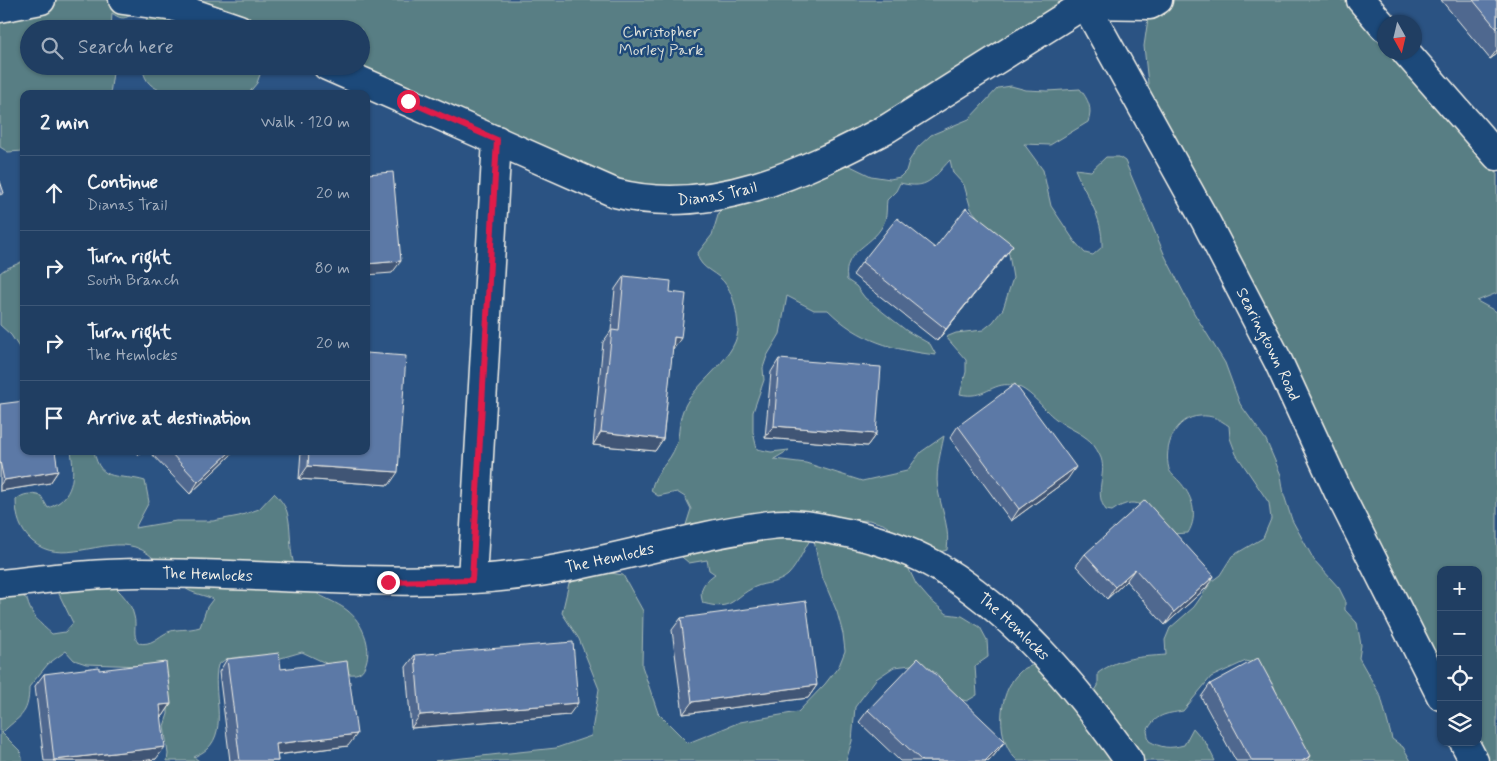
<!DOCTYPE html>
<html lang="en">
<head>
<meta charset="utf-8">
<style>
	body { margin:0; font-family:Mynerve,sans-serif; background:#2d496b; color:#f1f3f6 }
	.controls { position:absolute; right:15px; bottom:15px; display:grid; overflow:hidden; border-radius:10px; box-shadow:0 1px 4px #0004 }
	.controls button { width:45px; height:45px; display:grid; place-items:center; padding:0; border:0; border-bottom:1px solid #3d5777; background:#203e62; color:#f1f3f6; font:25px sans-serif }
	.compass { position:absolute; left:1377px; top:15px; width:45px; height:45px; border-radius:50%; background:#203e62; box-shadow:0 1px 4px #0004; rotate:172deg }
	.stop { position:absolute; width:15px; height:15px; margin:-11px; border:4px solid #e11d48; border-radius:50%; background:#fff }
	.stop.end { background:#e11d48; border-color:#fff; box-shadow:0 1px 5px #0008 }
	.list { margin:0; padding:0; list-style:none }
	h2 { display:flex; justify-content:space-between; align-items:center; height:65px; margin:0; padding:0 20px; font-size:21px }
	h2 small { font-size:16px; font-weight:400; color:#a2aebe }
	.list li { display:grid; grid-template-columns:32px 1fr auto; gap:15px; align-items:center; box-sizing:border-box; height:75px; padding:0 20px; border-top:1px solid #3d5777 }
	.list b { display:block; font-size:19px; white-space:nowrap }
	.list p { margin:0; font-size:16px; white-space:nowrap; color:#a2aebe }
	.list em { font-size:16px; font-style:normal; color:#a2aebe }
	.icon { flex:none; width:28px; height:28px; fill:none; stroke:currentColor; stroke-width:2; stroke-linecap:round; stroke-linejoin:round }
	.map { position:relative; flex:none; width:1497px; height:761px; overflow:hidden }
	.search { position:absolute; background:#203e62; box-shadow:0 1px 4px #0004; left:20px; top:20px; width:350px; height:55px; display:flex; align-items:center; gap:12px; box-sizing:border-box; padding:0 18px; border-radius:28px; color:#a2aebe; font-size:19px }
	.panel { position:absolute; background:#203e62; box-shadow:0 1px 4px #0004; left:20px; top:90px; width:350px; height:365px; border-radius:10px }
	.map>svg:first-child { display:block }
</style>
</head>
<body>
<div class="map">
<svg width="1497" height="761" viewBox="0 0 1497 761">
	<rect width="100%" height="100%" fill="#2b5383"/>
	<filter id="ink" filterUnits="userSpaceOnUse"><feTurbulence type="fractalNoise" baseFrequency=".02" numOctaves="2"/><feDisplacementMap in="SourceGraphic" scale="10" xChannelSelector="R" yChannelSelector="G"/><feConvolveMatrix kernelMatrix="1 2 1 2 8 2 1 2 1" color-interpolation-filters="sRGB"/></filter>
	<g filter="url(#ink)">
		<path fill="#587e84" stroke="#a6b8b6" d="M0 0H115L129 8 131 15C123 20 119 18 112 13L111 29H29V66H114L110 94H24V151L8 152 0 147Z
			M123 0H1083L838 160 871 176 890 179 900 177 906 171 909 161 918 147 931 135 969 119 998 88 1011 86 1026 90 1047 91 1080 89C1088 99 1093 109 1088 122L1050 145 1024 144 1043 170 1051 206 1075 242 1085 253 1093 255 1102 247C1103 215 1086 197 1075 169L1091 171 1106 157H1119L1125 161 1165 256 1194 313 1225 363 1240 404 1266 440 1281 475 1284 495 1292 520 1314 560 1339 588 1345 600V610L1357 623 1361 645 1359 658 1381 697 1392 739 1403 747 1411 761H1309L1279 702 1274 686 1257 665 1246 661 1211 677 1183 711C1165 714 1156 714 1147 731L1149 741C1162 748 1169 749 1184 745L1193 728 1206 743 1215 761H1018C995 742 997 693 1019 673 1025 666 1035 665 1043 663L1086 689 1094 692 1098 686V673C1120 657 1140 657 1166 655L1165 640 1170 628 1194 607 1212 581 1220 575 1232 556 1263 538 1271 519 1269 503 1236 454 1230 438 1229 426C1219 419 1212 415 1200 416 1175 417 1163 447 1169 469 1170 473 1175 477 1179 481 1192 495 1199 515 1188 533L1171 534C1152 512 1140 491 1112 511L1106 510C1093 493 1107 475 1101 458 1099 453 1095 446 1091 442 1081 432 1067 428 1056 419 1042 409 1030 387 1011 385 992 382 984 400 960 394L966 372V360L946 337 956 333 983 330 993 322 1003 309 1013 278 1009 254 971 209 964 185 953 173 950 160C932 179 928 190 900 183L896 191 887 200C886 206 887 214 885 220 876 247 842 248 847 280L856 286 865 298 907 331 930 344 936 355C894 350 859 341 828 310H814L787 296 780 334 767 356 763 368 764 380 753 412V432L757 449 771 452 789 450 774 459 806 463 862 481 907 471 921 452 944 436C940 456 934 475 939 495 943 514 950 530 947 550L929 555 883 524 869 520 848 521 907 565 916 584 929 599 947 614 962 616 980 627 987 640 988 657 975 666 977 695 967 701 955 698 946 689 936 673 920 664 894 667 876 679 855 707 852 741 846 761H435L556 748 591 736 599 689 579 639 562 613 569 583 592 570 623 575 643 611 642 666 658 713 688 743 740 722 798 712 825 684 839 666 845 651 843 634 837 612 821 574 813 536C804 547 799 564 788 575 778 584 766 582 755 587 733 597 733 612 703 603 698 589 704 582 715 574L709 570 707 560 689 563 682 557 681 541 691 509 685 497 677 492 658 496 651 491C656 468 670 464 676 445 681 432 677 420 686 404 698 381 740 355 738 326 737 313 734 297 727 286 718 271 701 271 697 254L712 235 719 212 731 203 665 201 361 66V29H146L147 17Z
			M1159 0H1359L1384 32V52L1401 53 1497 170V293L1477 301 1497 312V761H1474L1478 742V570H1441V696L1149 93 1144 46 1150 5Z
			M143 66H263L257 83 248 94H159L160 90C149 86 143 78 143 66Z
			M24 260V355L11 335 0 325V273C8 266 16 266 24 260Z
			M71 451H94C100 484 120 473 145 481L149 502 135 528 176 521H213L239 516 259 509 274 493C279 498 285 505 287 512 293 533 287 556 299 576 312 597 332 598 348 611 362 622 372 646 366 663 363 672 359 675 349 674L302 652 274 660 241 657 226 659 218 665C211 690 229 729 207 749 204 752 198 755 194 757L199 761H167L168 754 164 726 168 714V699L144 666 86 664 74 660 66 651 48 664 29 687C29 717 19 715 2 733L20 751 23 761H0V594L18 593 27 599C30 614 40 624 52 634L65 632 73 623 59 594 63 579 103 575C114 587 131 599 134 616 137 626 132 634 138 643 152 646 157 637 168 632 178 628 187 631 200 627L207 607 213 599C204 595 193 594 185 588 168 577 155 553 135 547 102 537 61 567 32 541 20 530 16 517 16 500 23 493 31 493 41 496L48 508C74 499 75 476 71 451Z"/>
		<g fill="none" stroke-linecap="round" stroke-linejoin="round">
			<g stroke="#f4f1e8" stroke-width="31">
				<g id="minor">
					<path d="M123 0 175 7 239 29"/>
					<path d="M1361 0 1384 27"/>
					<path d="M1085 4 1150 5 1158 0"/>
					<path d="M0 8 41 0"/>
					<path d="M1406 52 1497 156"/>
					<path id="s1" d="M327 66 615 193C710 218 805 172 888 128L1085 4 1088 0"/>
					<path d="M472 579 497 140"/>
					<path id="s2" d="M0 584C47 579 94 573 141 573 252 573 362 585 473 579 575 575 670 538 770 525 791 522 816 526 837 531 871 537 905 548 935 565 1014 612 1077 687 1129 761"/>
				</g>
			</g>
			<g stroke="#f4f1e8" stroke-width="31">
				<g id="primary">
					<path id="s3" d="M1083 0 1206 222 1278 361 1338 491 1441 696"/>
					<path d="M1464 742 1474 761"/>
				</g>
			</g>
			<use href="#minor" stroke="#1f4a7a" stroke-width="28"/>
			<use href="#primary" stroke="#1f4a7a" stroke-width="28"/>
		</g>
		<path fill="#4f688f" stroke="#f4f1e8" d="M1441 0H1497V54L1490 59Z
			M935 248 1004 257 937 341 853 275 862 262Z
			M624 276 670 292 672 350 663 439 655 451 593 445 603 342 611 331 615 289Z
			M779 359 876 434 867 446 765 438 771 372Z
			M0 404 58 471 50 483 0 491Z
			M958 426 1067 480 1011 521 950 438Z
			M135 451H143L139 455Z
			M149 451H235L190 494Z
			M301 451H366L389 485 299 479Z
			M1085 554 1214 576 1206 588 1165 625 1126 581 1107 599 1076 566Z
			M681 618 817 685 808 698 683 714 672 630Z
			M415 655 569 715 411 728 406 667Z
			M227 659 281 669 348 746 277 755 278 761H230L219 672Z
			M44 674 171 704 163 716H161L156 759 141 761H44L35 686Z
			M1210 684 1307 761H1236L1201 697Z
			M868 710 1005 741 996 753 989 761H900L859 722Z"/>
		<path fill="#405574" stroke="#f4f1e8" d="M1497 50V54L1490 59Z
			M1013 245 1004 257 937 341 946 329Z
			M401 261 392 273 366 275V264Z
			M674 337 681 338 673 350Z
			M774 426 876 434 867 446 765 438Z
			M601 432 663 439 655 451 593 445Z
			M231 451H235L190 494 198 482Z
			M308 466 398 472 389 485 299 479Z
			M1076 467 1067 480 1011 521 1019 509Z
			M58 471 50 483 0 491V485L4 480Z
			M1135 569 1126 581 1107 599 1115 587Z
			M1214 576 1206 588 1165 625 1174 612Z
			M817 685 808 698 683 714 692 702Z
			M578 703 569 715 411 728 420 715Z
			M171 704 163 716 151 717 160 705Z
			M357 734 348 746 267 756 276 744Z
			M1005 741 996 753 989 761H985Z
			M165 747 156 759 141 761H53L54 760Z
			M1311 756 1307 761H1302Z"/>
		<path fill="#5c79a6" stroke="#f4f1e8" d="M1473 0H1497V29Z
			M393 172 401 261 366 264V174Z
			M0 181 4 193 0 195Z
			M966 208 1013 245 946 329 862 262 897 218 935 248Z
			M624 276 671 281 670 292 686 294 681 338 674 337 663 439 601 432 612 330 619 331Z
			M366 353 406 356 398 472 308 466 309 451H366Z
			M779 359 881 367 876 434 774 426Z
			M1015 384 1076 467 1019 509 958 426Z
			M24 401V451H55L58 471 4 480 0 461V404Z
			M169 451H231L198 482Z
			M1145 500 1214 576 1174 612 1135 569 1115 587 1085 554Z
			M806 601 817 685 692 702 681 618Z
			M573 642 578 703 420 715 415 655Z
			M279 653 281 669 347 661 357 734 276 744 278 761H240L227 659Z
			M918 658 1005 741 985 761H922L868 710Z
			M1258 658 1311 756 1302 761H1252L1210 684Z
			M166 662 171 704 160 705 165 747 54 760 44 674 99 667V670Z"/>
	</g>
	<g fill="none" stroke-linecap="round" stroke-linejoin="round" filter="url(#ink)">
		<path stroke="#e11d48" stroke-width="6" d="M388 582 472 580 497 140 408 101"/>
	</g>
	<g text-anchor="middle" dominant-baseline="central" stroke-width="5" stroke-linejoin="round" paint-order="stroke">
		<g font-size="16" fill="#dde0d9" stroke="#1f4a7a">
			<text x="661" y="32">Christopher<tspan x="661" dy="18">Morley Park</tspan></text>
		</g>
		<g font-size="16" fill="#f4f1e8" stroke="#1f4a7a">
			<text stroke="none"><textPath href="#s1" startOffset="418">Dianas Trail</textPath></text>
			<text stroke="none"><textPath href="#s3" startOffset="391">Searingtown Road</textPath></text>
			<text stroke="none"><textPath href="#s2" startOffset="612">The Hemlocks</textPath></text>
			<text stroke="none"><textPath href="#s2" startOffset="208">The Hemlocks</textPath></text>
			<text stroke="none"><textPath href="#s2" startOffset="1048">The Hemlocks</textPath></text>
		</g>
	</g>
</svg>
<div class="controls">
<button>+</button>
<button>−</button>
<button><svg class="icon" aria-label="locate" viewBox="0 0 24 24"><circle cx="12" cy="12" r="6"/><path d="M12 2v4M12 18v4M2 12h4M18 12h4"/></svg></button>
<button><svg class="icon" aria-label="layers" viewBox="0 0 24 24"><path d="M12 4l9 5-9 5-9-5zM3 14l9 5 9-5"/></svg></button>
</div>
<svg class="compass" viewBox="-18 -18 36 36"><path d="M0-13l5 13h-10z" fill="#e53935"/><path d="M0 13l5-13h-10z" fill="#a2aebe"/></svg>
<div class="stop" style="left:408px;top:101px"></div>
<div class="stop end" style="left:388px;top:582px"></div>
<div class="search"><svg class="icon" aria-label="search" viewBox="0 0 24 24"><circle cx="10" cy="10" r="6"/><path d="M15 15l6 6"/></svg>Search here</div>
<section class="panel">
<h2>2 min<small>Walk · 120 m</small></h2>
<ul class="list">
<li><svg class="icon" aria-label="ahead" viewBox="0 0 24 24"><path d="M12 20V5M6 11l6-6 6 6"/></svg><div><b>Continue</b><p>Dianas Trail</p></div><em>20 m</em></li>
<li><svg class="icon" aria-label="right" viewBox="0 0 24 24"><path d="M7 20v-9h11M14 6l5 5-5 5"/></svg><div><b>Turn right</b><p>South Branch</p></div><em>80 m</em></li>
<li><svg class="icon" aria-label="right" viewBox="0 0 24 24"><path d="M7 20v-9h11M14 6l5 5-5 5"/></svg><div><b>Turn right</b><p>The Hemlocks</p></div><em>20 m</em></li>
<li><svg class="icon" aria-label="arrive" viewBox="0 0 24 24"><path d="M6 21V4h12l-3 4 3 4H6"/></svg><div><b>Arrive at destination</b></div></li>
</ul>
</section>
</div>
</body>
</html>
